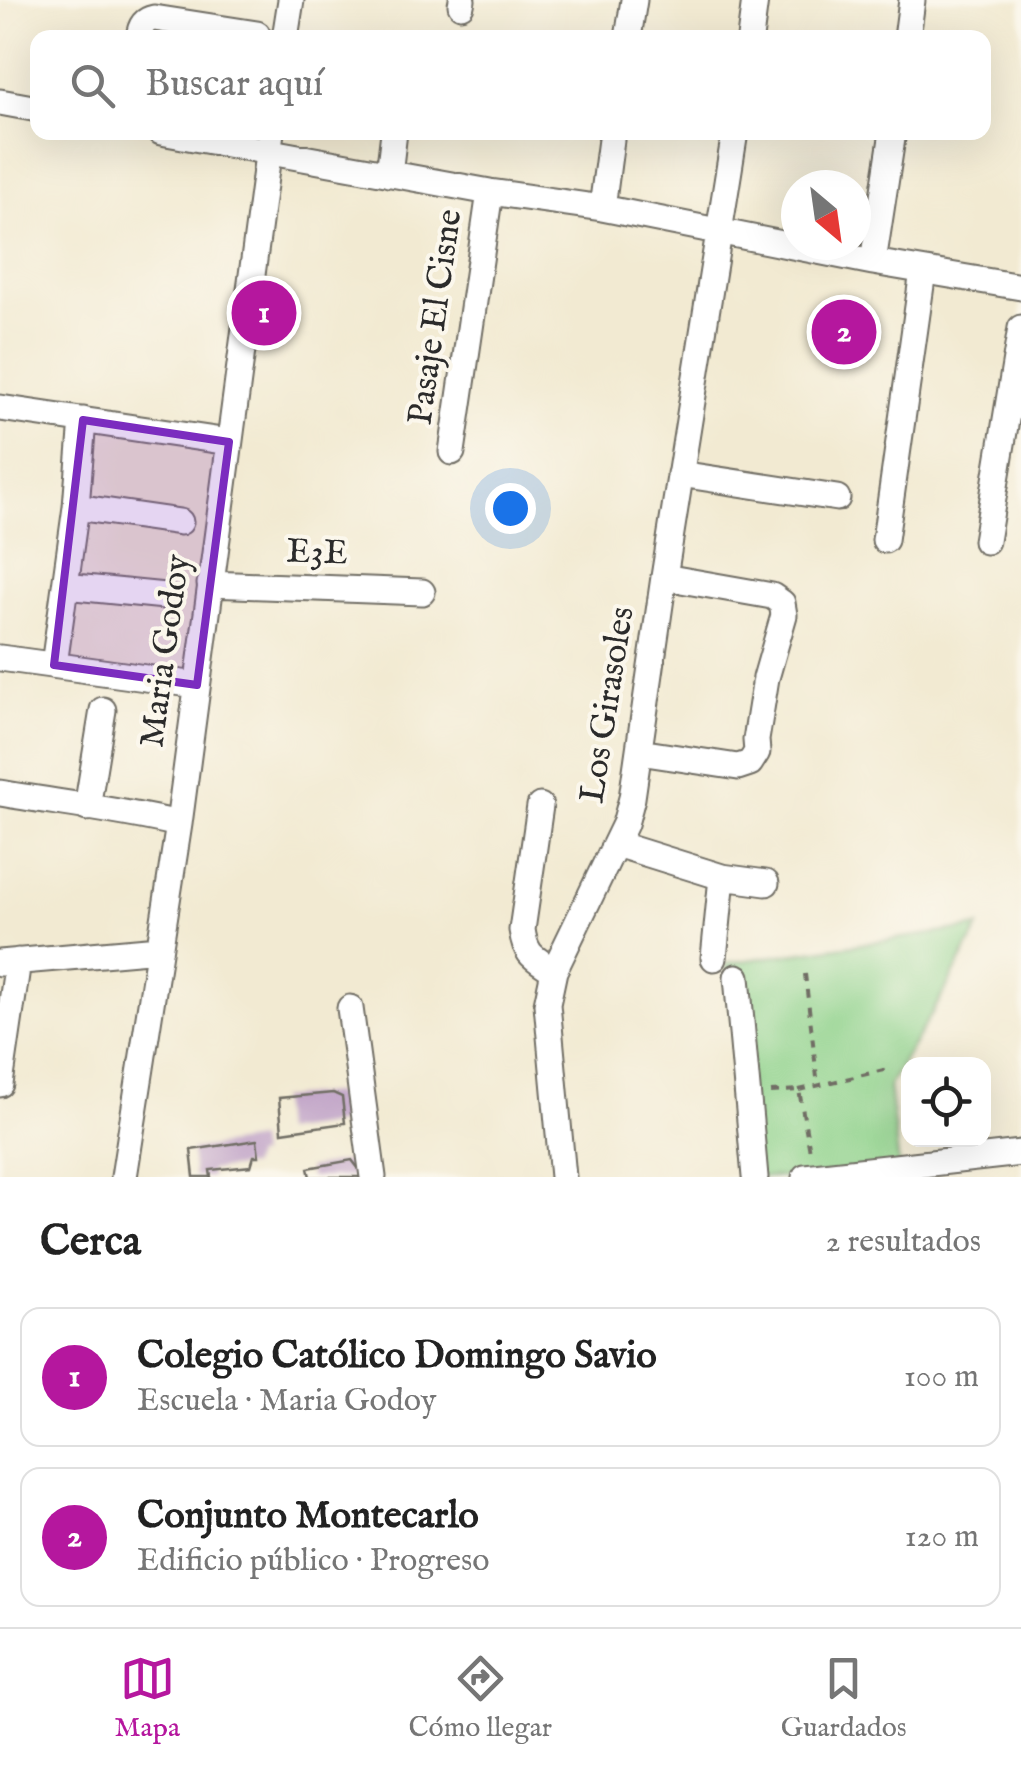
<!DOCTYPE html>
<html lang="es">
<head>
<meta charset="utf-8">
<style>
	body { margin:0; font-family:"IM FELL English",serif; background:#f2f2f2; color:#222 }
	.controls { position:absolute; right:30px; bottom:30px; display:grid; overflow:hidden; border-radius:20px; box-shadow:0 10px 40px #0002 }
	.controls button { width:90px; height:90px; display:grid; place-items:center; padding:0; border:0; border-bottom:2px solid #e0e0e0; background:#fff; color:#222; font:50px sans-serif }
	.compass { position:absolute; left:781px; top:170px; width:90px; height:90px; border-radius:50%; background:#fff; box-shadow:0 10px 40px #0002; rotate:151deg }
	.you { position:absolute; left:510px; top:508px; width:35px; height:35px; margin:-25px; border:8px solid #fff; border-radius:50%; background:#1a73e8; box-shadow:0 0 0 15px #1a73e833 }
	.badge { display:grid; place-items:center; width:65px; height:65px; border-radius:50%; background:#b5179e; color:#fff; font-size:32px; font-weight:700 }
	.pin { position:absolute; translate:-50% -50%; border:5px solid #fff; box-shadow:0 2px 10px #0006 }
	.list { margin:0; padding:0; list-style:none }
	h2 { display:flex; justify-content:space-between; align-items:center; height:130px; margin:0; padding:0 40px; font-size:42px }
	h2 small { font-size:32px; font-weight:400; color:#767676 }
	.list li { display:grid; grid-template-columns:65px 1fr auto; gap:30px; align-items:center; box-sizing:border-box; height:140px; margin:0 20px 20px; padding:0 20px; border:2px solid #e0e0e0; border-radius:20px }
	.list b { display:block; font-size:38px; white-space:nowrap }
	.list p { margin:0; font-size:32px; white-space:nowrap; color:#767676 }
	.list em { font-size:32px; font-style:normal; color:#767676 }
	.icon { flex:none; width:55px; height:55px; fill:none; stroke:currentColor; stroke-width:2; stroke-linecap:round; stroke-linejoin:round }
	.map { position:relative; flex:none; width:1021px; height:1177px; overflow:hidden }
	.search { position:absolute; background:#fff; box-shadow:0 10px 40px #0002; left:30px; right:30px; top:30px; height:110px; display:flex; align-items:center; gap:25px; box-sizing:border-box; padding:0 35px; border-radius:20px; color:#767676; font-size:38px }
	.sheet { height:450px; background:#fff }
	nav { display:flex; justify-content:space-around; align-items:center; box-sizing:border-box; height:140px; border-top:2px solid #e0e0e0; background:#fff; font-size:28px; color:#767676 }
	nav a { display:grid; justify-items:center; gap:5px }
	nav .on { color:#b5179e }
	.map>svg:first-child { display:block }
</style>
</head>
<body>
<div class="map">
<svg width="1021" height="1177" viewBox="0 0 1021 1177">
	<rect width="100%" height="100%" fill="#fbf7ec"/>
	<filter id="ink" filterUnits="userSpaceOnUse"><feTurbulence type="fractalNoise" baseFrequency=".01" numOctaves="2"/><feDisplacementMap in="SourceGraphic" scale="20" xChannelSelector="R" yChannelSelector="G"/><feConvolveMatrix kernelMatrix="1 2 1 2 8 2 1 2 1" color-interpolation-filters="sRGB"/></filter>
	<filter id="wash" filterUnits="userSpaceOnUse"><feTurbulence type="fractalNoise" baseFrequency=".0048" numOctaves="4" result="noise"/><feDisplacementMap in="SourceGraphic" scale="40" xChannelSelector="R" yChannelSelector="G"/><feGaussianBlur stdDeviation="2.25" result="paint"/><feColorMatrix in="noise" values="0 0 0 0 0 0 0 0 0 0 0 0 0 0 0 0 0 1.4 0 .05"/><feComposite in="paint" operator="in"/></filter>
	<g filter="url(#wash)">
		<rect width="100%" height="100%" fill="#f2ead2"/>
		<path fill="#8dd18a" stroke="#5c7e5a" stroke-width="2.5" d="M979 927 941 998 889 1085 899 1166 805 1177H755L726 963Z"/>
		<g id="blocks">
			<path fill="#bb9cc4" d="M333 1093 342 1097 345 1123 282 1132 279 1098Z
				M257 1140 259 1156H254L251 1166 210 1170 211 1177H194L191 1150Z
				M352 1160 365 1177H310L308 1168Z"/>
		</g>
	</g>
	<g filter="url(#ink)">
		<use href="#blocks" fill-opacity="0" stroke="#716e65" stroke-width="2.5"/>
		<g fill="none" stroke-linecap="round" stroke-linejoin="round">
			<g stroke="#716e65" stroke-width="29">
				<path id="minor" d="M461 5 462 0
					M139 38C140 27 143 20 154 18L257 34
					M285 38 291 0
					M628 38 634 0
					M750 38 755 0
					M907 38 912 0
					M0 102 38 109
					M161 132 490 192 602 208 873 262 1021 287
					M389 174 394 132
					M602 208 612 132
					M873 262 893 132
					M0 408 229 442
					M452 452 490 192
					M680 474 837 498
					M76 507 180 522
					M885 540 923 271
					M986 541 1021 328
					M210 584 422 592
					M65 586 165 596
					M0 658 197 685
					M54 665 76 507 83 420
					M639 752 738 767 750 763 757 752 756 740 766 678 784 615 782 603 772 596 664 577
					M0 793C59 803 120 810 179 824
					M540 806 522 930C526 956 533 957 554 971
					M87 808 103 710
					M616 844 722 877 766 883
					M714 958 722 877
					M0 963 159 949
					M737 977 755 1177
					M350 1008 373 1177
					M0 1084 18 961
					M124 1177 179 824 271 132
					M563 1177 547 1004 554 971 625 824 632 798 664 577 735 132
					M805 1177 1021 1153"/>
			</g>
			<path stroke="#716e65" stroke-width="4" stroke-dasharray="8 8" stroke-linecap="butt" d="M805 974 818 1086
				M799 1090 888 1069
				M771 1092 799 1090 810 1152"/>
			<use href="#minor" stroke="#fff" stroke-width="25"/>
		</g>
	</g>
	<path fill="#7b2cbf" fill-opacity="0.2" stroke="#7b2cbf" stroke-width="8" stroke-linejoin="round" d="M83 420 229 442 197 685 54 665Z"/>
	<g text-anchor="middle" dominant-baseline="central" stroke-width="8" stroke-linejoin="round" paint-order="stroke">
		<g font-size="35" fill="#2b2b2b" stroke="#fbf7ec">
			<text transform="translate(436 317) rotate(-82)">Pasaje El Cisne</text>
			<text transform="translate(317 553) rotate(2)">E3E</text>
			<text transform="translate(166 651) rotate(-82)">Maria Godoy</text>
			<text transform="translate(608 705) rotate(-81)">Los Girasoles</text>
		</g>
	</g>
</svg>
<div class="controls">
<button><svg class="icon" aria-label="locate" viewBox="0 0 24 24"><circle cx="12" cy="12" r="6"/><path d="M12 2v4M12 18v4M2 12h4M18 12h4"/></svg></button>
</div>
<svg class="compass" viewBox="-18 -18 36 36"><path d="M0-13l5 13h-10z" fill="#e53935"/><path d="M0 13l5-13h-10z" fill="#767676"/></svg>
<div class="you"></div>
<div class="pin badge" style="left:264px;top:313px">1</div>
<div class="pin badge" style="left:844px;top:332px">2</div>
<div class="search"><svg class="icon" aria-label="search" viewBox="0 0 24 24"><circle cx="10" cy="10" r="6"/><path d="M15 15l6 6"/></svg>Buscar aquí</div>
</div>
<section class="sheet">
<h2>Cerca<small>2 resultados</small></h2>
<ul class="list">
<li><span class="badge">1</span><div><b>Colegio Católico Domingo Savio</b><p>Escuela · Maria Godoy</p></div><em>100 m</em></li>
<li><span class="badge">2</span><div><b>Conjunto Montecarlo</b><p>Edificio público · Progreso</p></div><em>120 m</em></li>
</ul>
</section>
<nav>
<a class="on"><svg class="icon" aria-label="map" viewBox="0 0 24 24"><path d="M3 6l6-2 6 2 6-2v14l-6 2-6-2-6 2zM9 4v14M15 6v14"/></svg>Mapa</a>
<a><svg class="icon" aria-label="directions" viewBox="0 0 24 24"><path d="M12 3l9 9-9 9-9-9zM9 14v-3h6M13 9l2 2-2 2"/></svg>Cómo llegar</a>
<a><svg class="icon" aria-label="saved" viewBox="0 0 24 24"><path d="M7 4h10v16l-5-4-5 4z"/></svg>Guardados</a>
</nav>
</body>
</html>
